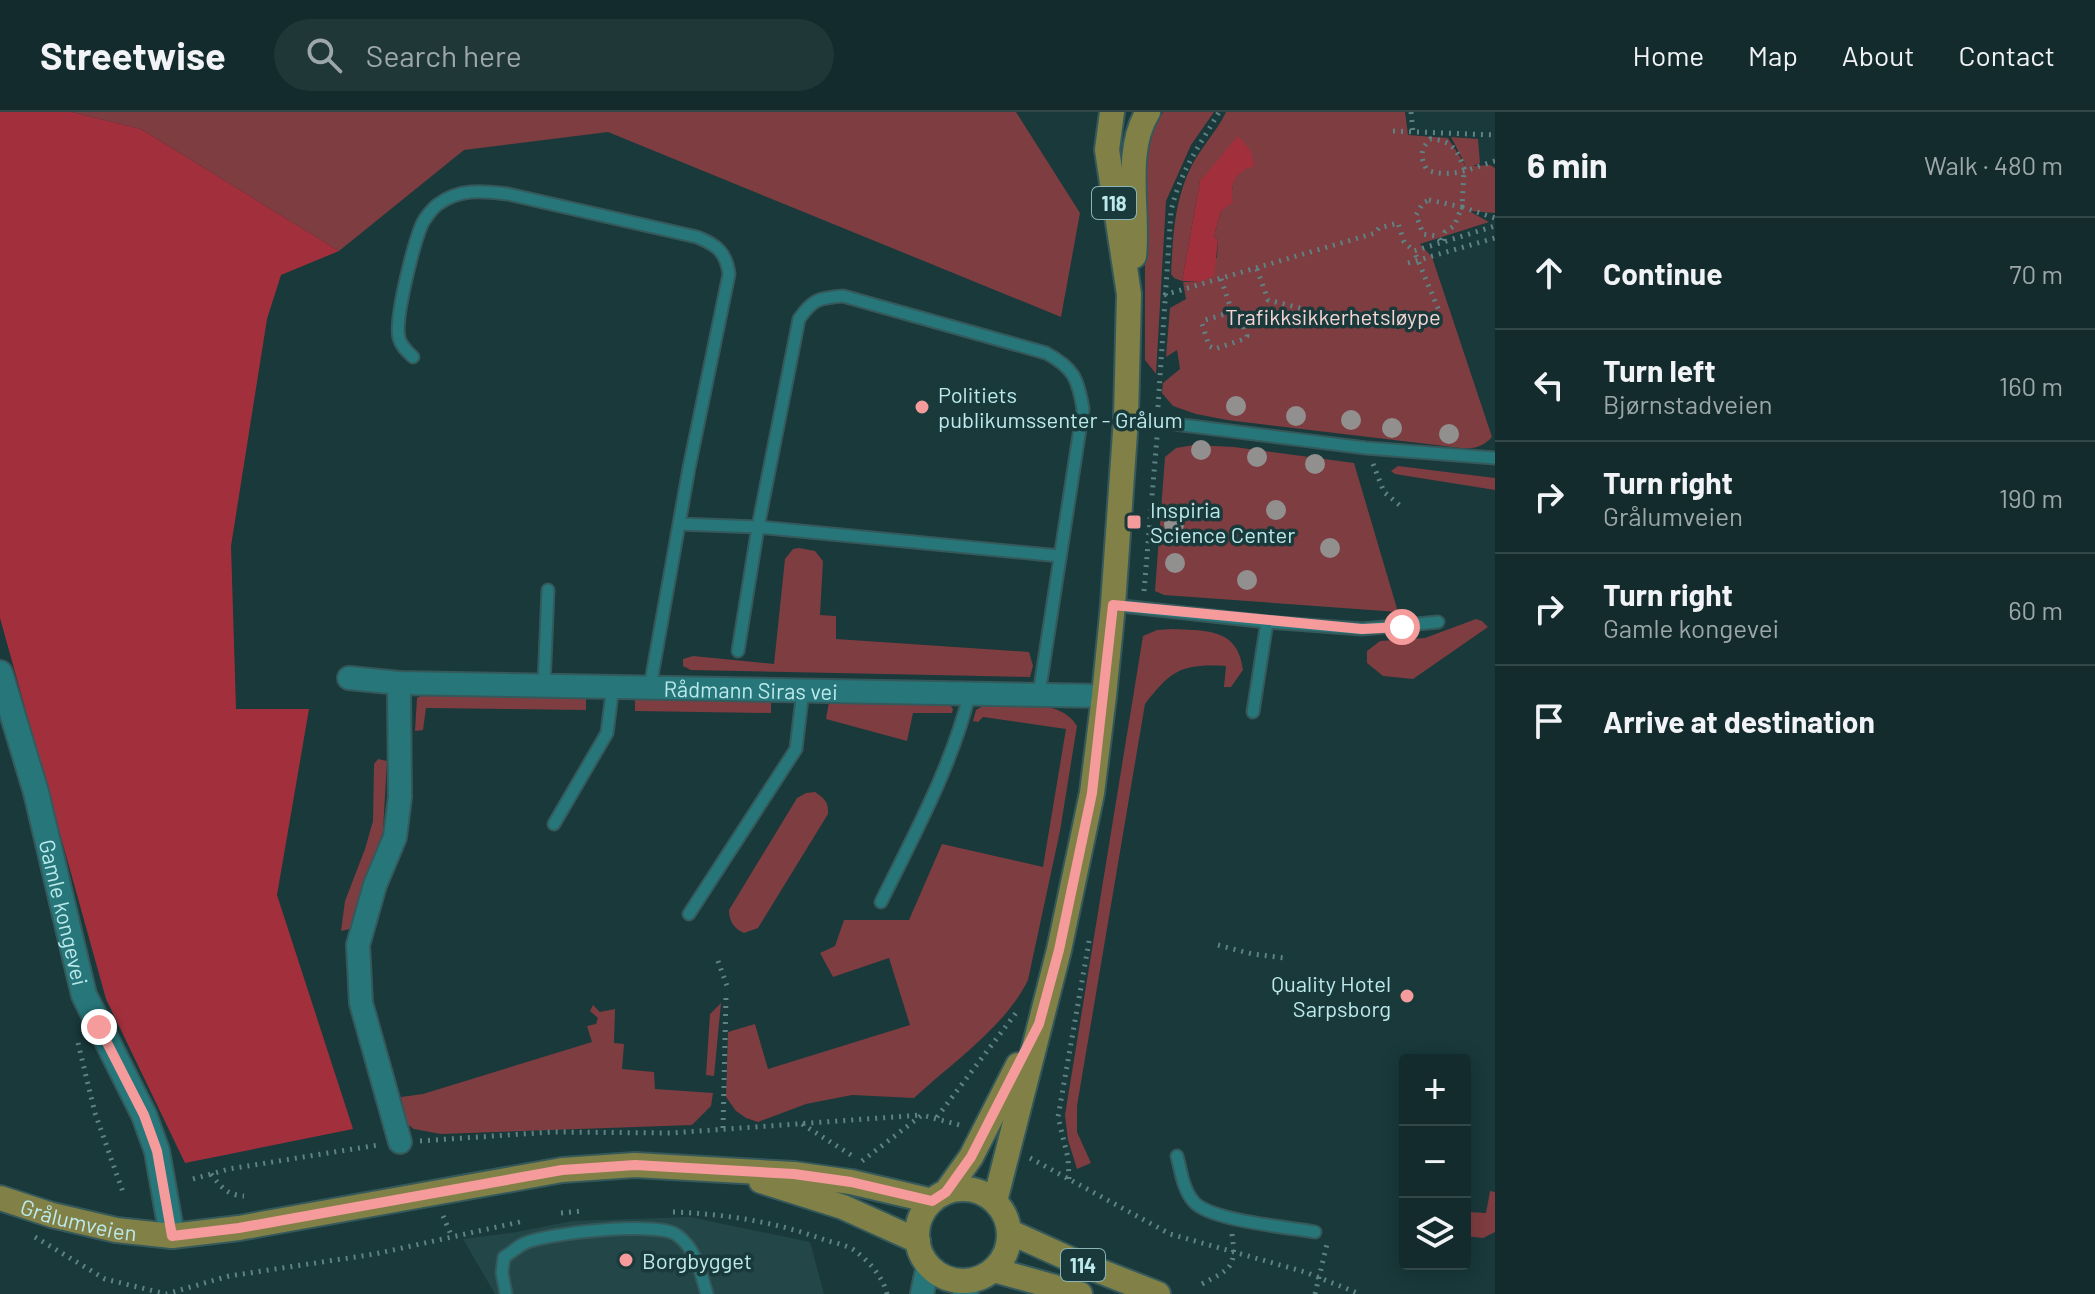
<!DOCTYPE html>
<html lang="en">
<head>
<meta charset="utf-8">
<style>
	body { margin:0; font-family:Barlow,sans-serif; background:#203738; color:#f1f3f6 }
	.controls { position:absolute; right:24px; bottom:24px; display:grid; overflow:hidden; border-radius:8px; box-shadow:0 4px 20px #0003 }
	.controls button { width:72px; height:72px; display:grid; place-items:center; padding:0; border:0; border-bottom:2px solid #324748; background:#132b2c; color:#f1f3f6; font:40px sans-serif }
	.stop { position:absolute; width:24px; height:24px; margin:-18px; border:6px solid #f59b9c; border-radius:50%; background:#fff }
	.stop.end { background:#f59b9c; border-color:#fff; box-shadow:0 2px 8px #0008 }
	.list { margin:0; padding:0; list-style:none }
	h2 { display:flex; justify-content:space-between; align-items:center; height:104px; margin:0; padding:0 32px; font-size:34px }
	h2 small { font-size:26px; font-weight:400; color:#9da7a9 }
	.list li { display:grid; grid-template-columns:52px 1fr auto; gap:24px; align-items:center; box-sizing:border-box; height:112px; padding:0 32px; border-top:2px solid #324748 }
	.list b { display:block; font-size:30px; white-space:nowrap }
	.list p { margin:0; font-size:26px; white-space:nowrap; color:#9da7a9 }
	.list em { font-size:26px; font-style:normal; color:#9da7a9 }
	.icon { flex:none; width:44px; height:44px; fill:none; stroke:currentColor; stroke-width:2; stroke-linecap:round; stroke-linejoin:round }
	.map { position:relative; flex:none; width:1495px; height:1182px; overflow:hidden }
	header { display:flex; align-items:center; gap:48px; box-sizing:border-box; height:112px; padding:0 40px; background:#132b2c; border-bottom:2px solid #324748 }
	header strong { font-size:38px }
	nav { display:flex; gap:44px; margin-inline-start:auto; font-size:28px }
	.search { width:560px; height:72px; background:#203738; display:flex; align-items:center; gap:20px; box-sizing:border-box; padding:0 28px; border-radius:44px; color:#9da7a9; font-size:30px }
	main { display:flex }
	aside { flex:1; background:#132b2c }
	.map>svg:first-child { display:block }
</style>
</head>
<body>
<header>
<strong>Streetwise</strong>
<div class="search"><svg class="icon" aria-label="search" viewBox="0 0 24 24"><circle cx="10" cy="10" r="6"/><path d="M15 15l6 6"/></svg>Search here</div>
<nav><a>Home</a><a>Map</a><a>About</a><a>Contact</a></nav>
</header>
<main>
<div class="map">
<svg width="1495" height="1182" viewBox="0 0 1495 1182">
	<rect width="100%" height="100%" fill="#19393b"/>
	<path fill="#234749" d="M690 1105 810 1130 824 1182H495L463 1127 517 1120 572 1109Z"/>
	<path fill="#7e3d40" d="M72 0H1016L1080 101 1061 205 608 20 464 38 339 139 141 17Z
		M1163 0H1214L1191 33 1166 89 1156 262 1145 248V47L1148 26Z
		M1226 0H1405L1408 23 1448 26 1467 56 1451 25 1478 27 1480 51 1473 54 1490 53 1495 56V101L1469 99 1489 110 1420 132 1432 145 1492 325C1483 335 1474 337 1461 336L1227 308 1196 302 1173 294 1162 281 1163 271 1180 257 1177 238 1166 245 1170 196 1186 187 1183 170H1200L1217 145 1218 129 1214 124 1221 99 1232 85C1231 72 1235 62 1247 56L1200 69 1182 169 1174 166 1171 162C1173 124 1174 88 1192 53 1202 34 1217 19 1226 0Z
		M1194 333 1234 335 1354 351 1398 500 1164 483 1155 479 1165 345 1176 336Z
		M1398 354 1495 366V378L1395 362 1391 359Z
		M799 436 815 439 823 449 820 503 836 504V527L1029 540 1033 554 1030 565 691 558 683 554V547L693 544 774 552 785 447 793 437Z
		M1476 507 1482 509 1488 515 1413 567 1383 564 1367 551V539L1380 529 1425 526Z
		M1173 517C1207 519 1238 516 1243 558L1231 575H1224L1226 554C1182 552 1172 557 1145 592L1077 994V1020L1091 1051 1077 1057 1068 1028 1065 1003 1143 524 1157 518Z
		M421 584 586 586V598L426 596 423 618 415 619 417 586Z
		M635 587 771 589V601L635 599Z
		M829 590 949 592 953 597 952 601H913L907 629 826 607Z
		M983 594C1013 594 1060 585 1077 614L1060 719 1028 868C1005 915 953 950 914 986L852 983 806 992 758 1010 746 1006 736 999 726 985 728 920 755 912 768 957 910 913 889 846 833 865 820 841 835 834 844 808H909L942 732 1043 755 1066 617 983 605 978 610 973 609 976 598Z
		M378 647 387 649 383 719 350 817 341 819 345 789 365 737 373 709 374 652Z
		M815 680C824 686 829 690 828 702L758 816 744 821C734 817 729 809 729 798L797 686 806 681Z
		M721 891 714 964 706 963 710 902Z
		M593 893 600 900 615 897 614 931 624 932 622 957 654 960 655 977 713 981 711 994 692 1013 441 1022 414 1017 407 1012 401 985 423 982 592 930 587 914 596 912 598 906 590 899Z
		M1490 1079 1495 1080V1120L1483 1126 1465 1124V1104L1468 1105 1469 1100 1486 1101Z"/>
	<path fill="#a2303c" d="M0 0H72L141 17 339 139 281 163 267 207 231 434 236 597H309L277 783 353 1017 185 1051 106 887 0 506Z
		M1238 24 1251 39 1254 54C1236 59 1229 72 1233 90L1221 99 1214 124 1218 129 1214 164 1200 170 1182 169 1200 69Z"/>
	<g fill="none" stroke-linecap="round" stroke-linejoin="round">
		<g stroke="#35595b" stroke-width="15">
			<path id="lane" d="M413 245C407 239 401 234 399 226 394 207 414 131 422 112 425 106 432 97 437 93 459 76 483 79 508 82L697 125C717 133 726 140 729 162L689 356 650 575
				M1127 306 1366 336 1495 346
				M679 412 758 415 1060 444
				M1113 493 1267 510 1253 600
				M1267 510 1362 517 1438 510
				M738 539 758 415 799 207C813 187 819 186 843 184L1046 241C1074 256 1078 267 1083 297L1039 582
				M544 573 548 478
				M554 712 607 621 613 574
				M881 790C914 723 952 654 970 580
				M689 802 796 637 803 578
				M1177 1044C1181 1059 1183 1078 1194 1090 1211 1109 1288 1115 1315 1120
				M506 1182 502 1161 504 1145C511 1141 517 1135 525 1131 547 1121 659 1109 677 1123 697 1138 700 1159 707 1182"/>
		</g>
		<g stroke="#35595b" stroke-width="26">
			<g id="street">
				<path id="s1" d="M349 566 399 571 1104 584"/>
				<path d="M399 571 400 685 395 725 375 773 358 833 361 891 400 1030"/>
				<path d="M922 1182 928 1153"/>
				<path d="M964 1182 972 1169"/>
			</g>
		</g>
		<g stroke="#35595b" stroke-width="28">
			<g id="secondary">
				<path id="s2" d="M0 561 36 680 84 883 144 1003 157 1039 172 1124"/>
			</g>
		</g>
		<g stroke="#35595b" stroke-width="28">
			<g id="primary">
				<path d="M1134 144C1139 100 1123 39 1148 0"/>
				<path d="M761 1069 843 1095 918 1129"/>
				<circle cx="963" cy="1123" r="46"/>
				<path d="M946 1080 971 1045 1018 953"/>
				<path id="s3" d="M0 1086 52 1103 116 1118 172 1124 239 1116 562 1058 635 1053 794 1062 851 1070 932 1089"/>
				<path d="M995 1089 1059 838 1092 681 1104 584 1113 493 1126 306 1129 182 1107 38 1112 0"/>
				<path d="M1010 1120 1074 1149 1158 1182"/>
				<path d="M994 1158 1080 1182"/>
			</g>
		</g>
		<path stroke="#5d8385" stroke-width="5" stroke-dasharray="2 6" stroke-linecap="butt" d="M1411 0 1413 20
			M1393 19 1495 23
			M1495 49C1472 56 1451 67 1427 58 1420 45 1420 38 1430 27 1451 28 1457 37 1464 56V59L1462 95 1495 106
			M1429 88 1462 95 1454 114 1445 120 1442 131 1437 124 1423 122 1416 103 1423 91Z
			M1408 151 1495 126
			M1257 157 1268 188 1300 196
			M1221 167 1232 200 1239 202 1247 224 1244 227 1215 237 1209 234 1202 212 1205 208 1232 200
			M1164 183 1375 121 1379 116 1398 111 1404 130 1414 139 1495 114
			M1399 208 1405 206 1421 209 1440 201 1414 139
			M1158 295 1171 99C1180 59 1199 35 1219 0
			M1373 352 1384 380 1403 396
			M1144 479 1157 325
			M1218 833 1252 842 1285 846
			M718 849 727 874
			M78 931 95 1001 124 1083
			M937 1005 1016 901
			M802 1012 851 1043
			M723 1016 726 885
			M420 1029 552 1020 671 1021 922 1003
			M1030 1046 1170 1122 1305 1160 1360 1182
			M862 1049 922 1003 963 1014
			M211 1062C221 1075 227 1083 244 1084
			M193 1067 229 1057 378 1033
			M1069 1067 1068 1046 1058 1005 1090 824
			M673 1100C726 1102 776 1110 825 1128 835 1131 846 1133 854 1138 869 1149 883 1165 887 1182
			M561 1101 583 1099
			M443 1104 452 1125
			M35 1125 105 1167 166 1182 229 1164 375 1142 524 1109
			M1202 1172C1230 1157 1237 1156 1232 1122
			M1315 1182 1327 1132"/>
		<use href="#lane" stroke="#26767a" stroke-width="11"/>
		<use href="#street" stroke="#26767a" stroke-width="22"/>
		<use href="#secondary" stroke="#26767a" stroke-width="24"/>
		<use href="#primary" stroke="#818147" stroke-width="24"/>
	</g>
	<g fill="#928f8f">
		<circle cx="1236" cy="294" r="10"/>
		<circle cx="1296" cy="304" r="10"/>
		<circle cx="1351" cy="308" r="10"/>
		<circle cx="1392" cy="316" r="10"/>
		<circle cx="1449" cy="322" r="10"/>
		<circle cx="1201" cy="338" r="10"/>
		<circle cx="1257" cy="345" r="10"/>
		<circle cx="1315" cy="352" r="10"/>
		<circle cx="1276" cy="398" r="10"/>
		<circle cx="1174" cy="412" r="10"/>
		<circle cx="1330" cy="436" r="10"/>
		<circle cx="1175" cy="451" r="10"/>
		<circle cx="1247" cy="468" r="10"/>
	</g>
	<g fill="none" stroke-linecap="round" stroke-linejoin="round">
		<path stroke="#f59b9c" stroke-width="10" d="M99 915 144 1003 157 1039 172 1124 239 1116 562 1058 635 1053 794 1062 851 1070 932 1089 946 1080 971 1045 1039 912 1059 838 1092 681 1113 493 1362 517 1402 515"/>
	</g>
	<g fill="#f59b9c" stroke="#19393b" stroke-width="3">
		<circle cx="922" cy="295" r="8"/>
		<rect x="1126" y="402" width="16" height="16" rx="4"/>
		<circle cx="1407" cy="884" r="8"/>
		<circle cx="626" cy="1148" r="8"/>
	</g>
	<g text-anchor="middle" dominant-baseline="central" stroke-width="7" stroke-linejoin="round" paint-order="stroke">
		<g fill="#19393b" stroke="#8bb5b7" stroke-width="2">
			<rect x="1092" y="75" width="44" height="32" rx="6"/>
			<rect x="1061" y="1137" width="44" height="32" rx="6"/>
		</g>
		<g font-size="20" font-weight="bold" fill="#bceaec">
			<text x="1114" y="91">118</text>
			<text x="1083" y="1153">114</text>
		</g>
		<g font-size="22" fill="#f5d5d4" stroke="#19393b">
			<text x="1333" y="204">Trafikksikkerhetsløype</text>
		</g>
		<g font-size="22" fill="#bceaec" stroke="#19393b" text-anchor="start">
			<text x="938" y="282">Politiets<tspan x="938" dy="25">publikumssenter - Grålum</tspan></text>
			<text x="1150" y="397">Inspiria<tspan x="1150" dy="25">Science Center</tspan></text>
			<text x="1391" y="871" text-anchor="end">Quality Hotel<tspan x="1391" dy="25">Sarpsborg</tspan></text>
			<text x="642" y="1148">Borgbygget</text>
		</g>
		<g font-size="22" fill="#bceaec" stroke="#19393b">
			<text stroke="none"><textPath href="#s1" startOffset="402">Rådmann Siras vei</textPath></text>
			<text stroke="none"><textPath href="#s2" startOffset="248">Gamle kongevei</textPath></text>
			<text stroke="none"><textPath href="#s3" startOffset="82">Grålumveien</textPath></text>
		</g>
	</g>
</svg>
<div class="controls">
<button>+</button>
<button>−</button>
<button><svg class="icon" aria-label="layers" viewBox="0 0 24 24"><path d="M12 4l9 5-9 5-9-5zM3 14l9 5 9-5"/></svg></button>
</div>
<div class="stop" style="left:1402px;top:515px"></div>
<div class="stop end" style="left:99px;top:915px"></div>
</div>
<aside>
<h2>6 min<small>Walk · 480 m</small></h2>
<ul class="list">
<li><svg class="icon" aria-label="ahead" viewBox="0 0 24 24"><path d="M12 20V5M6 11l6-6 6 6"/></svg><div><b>Continue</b></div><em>70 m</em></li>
<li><svg class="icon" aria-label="left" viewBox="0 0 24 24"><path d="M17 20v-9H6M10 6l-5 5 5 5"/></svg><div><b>Turn left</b><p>Bjørnstadveien</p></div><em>160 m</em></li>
<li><svg class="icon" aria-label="right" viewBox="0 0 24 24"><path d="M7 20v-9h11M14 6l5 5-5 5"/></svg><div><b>Turn right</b><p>Grålumveien</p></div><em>190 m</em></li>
<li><svg class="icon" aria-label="right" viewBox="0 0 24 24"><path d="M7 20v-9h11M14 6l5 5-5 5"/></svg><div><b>Turn right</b><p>Gamle kongevei</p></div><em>60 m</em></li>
<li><svg class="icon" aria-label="arrive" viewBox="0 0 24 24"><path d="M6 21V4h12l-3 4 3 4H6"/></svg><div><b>Arrive at destination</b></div></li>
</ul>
</aside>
</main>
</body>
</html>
